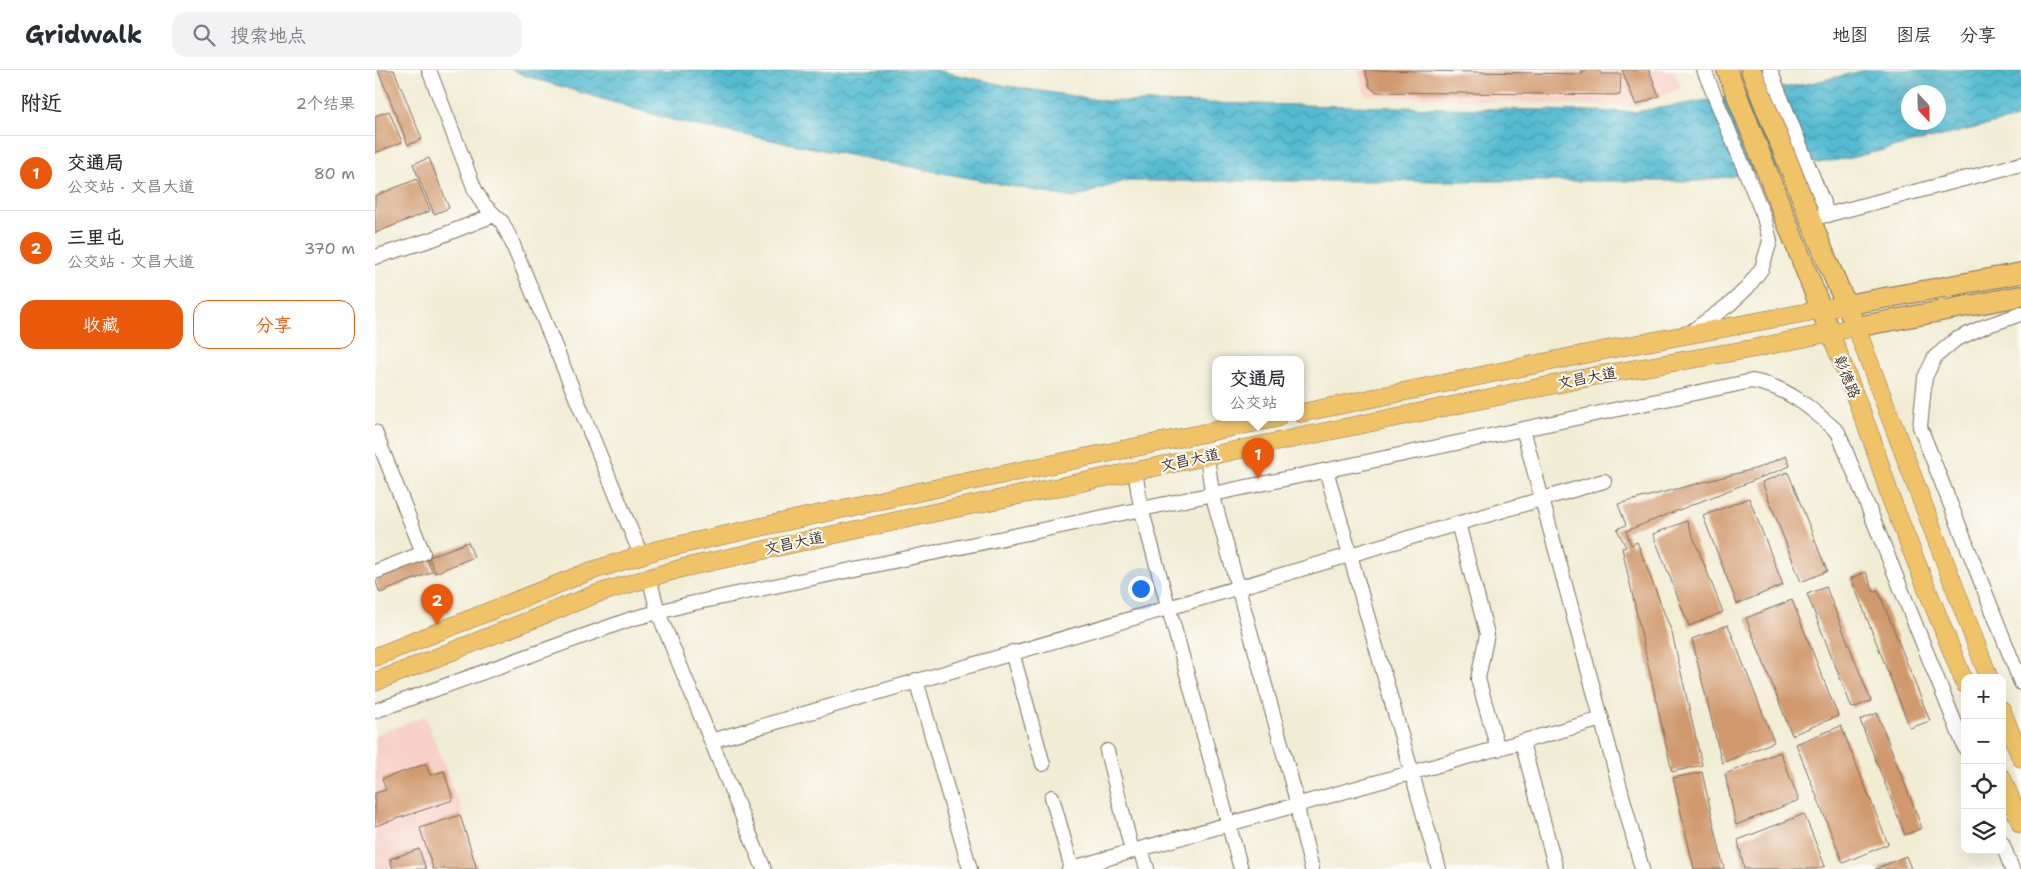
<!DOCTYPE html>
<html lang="zh">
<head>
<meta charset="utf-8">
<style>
	body { margin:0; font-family:"Shantell Sans","LXGW WenKai TC",sans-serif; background:#f2f2f3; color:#2b2b33 }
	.controls { position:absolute; right:15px; bottom:15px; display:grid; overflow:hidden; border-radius:10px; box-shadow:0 5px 20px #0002 }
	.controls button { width:45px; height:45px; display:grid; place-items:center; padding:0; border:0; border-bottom:1px solid #e1e1e2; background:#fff; color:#2b2b33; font:25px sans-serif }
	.compass { position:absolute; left:1526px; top:15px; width:45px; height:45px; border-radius:50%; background:#fff; box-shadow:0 5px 20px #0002; rotate:158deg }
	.you { position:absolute; left:765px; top:518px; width:18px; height:18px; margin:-12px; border:4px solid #fff; border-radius:50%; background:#1a73e8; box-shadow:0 0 0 8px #1a73e833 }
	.badge { display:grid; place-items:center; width:32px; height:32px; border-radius:50%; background:#ea580c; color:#fff; font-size:16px; font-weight:700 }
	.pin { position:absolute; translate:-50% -41px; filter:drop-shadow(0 1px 2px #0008) }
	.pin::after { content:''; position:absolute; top:26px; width:18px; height:15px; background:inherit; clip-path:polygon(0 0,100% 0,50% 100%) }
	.popup { position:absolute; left:837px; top:286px; width:92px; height:65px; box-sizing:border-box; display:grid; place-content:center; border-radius:10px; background:#fff; filter:drop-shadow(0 1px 4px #0005); font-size:16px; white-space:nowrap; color:#7c7c81 }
	.popup b { font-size:19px; color:#2b2b33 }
	.popup::after { content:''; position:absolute; left:50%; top:100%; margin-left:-10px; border:10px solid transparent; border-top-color:#fff }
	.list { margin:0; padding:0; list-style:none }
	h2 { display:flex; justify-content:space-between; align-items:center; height:65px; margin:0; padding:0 20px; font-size:21px }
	h2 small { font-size:16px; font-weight:400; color:#7c7c81 }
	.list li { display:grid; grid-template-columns:32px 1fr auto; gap:15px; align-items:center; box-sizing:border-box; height:75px; padding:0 20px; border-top:1px solid #e1e1e2 }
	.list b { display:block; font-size:19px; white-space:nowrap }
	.list p { margin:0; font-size:16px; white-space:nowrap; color:#7c7c81 }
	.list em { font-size:16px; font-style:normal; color:#7c7c81 }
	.actions { display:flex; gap:10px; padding:15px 20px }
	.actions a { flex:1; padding:11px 0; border:1px solid #ea580c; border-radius:15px; text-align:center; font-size:18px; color:#ea580c }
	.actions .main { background:#ea580c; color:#fff }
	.icon { flex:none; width:28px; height:28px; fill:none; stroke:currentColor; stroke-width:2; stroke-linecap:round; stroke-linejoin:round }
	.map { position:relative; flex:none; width:1646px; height:799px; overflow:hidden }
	header { display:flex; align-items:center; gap:30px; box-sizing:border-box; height:70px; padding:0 25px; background:#fff; border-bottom:1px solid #e1e1e2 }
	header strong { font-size:24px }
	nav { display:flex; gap:28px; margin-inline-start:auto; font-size:18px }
	.search { width:350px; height:45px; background:#f2f2f3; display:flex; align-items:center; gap:12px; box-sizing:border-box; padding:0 18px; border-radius:15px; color:#7c7c81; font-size:19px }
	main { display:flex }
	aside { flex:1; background:#fff }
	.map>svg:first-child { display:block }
</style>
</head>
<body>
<header>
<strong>Gridwalk</strong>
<div class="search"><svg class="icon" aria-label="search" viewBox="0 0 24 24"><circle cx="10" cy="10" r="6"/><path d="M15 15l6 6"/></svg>搜索地点</div>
<nav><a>地图</a><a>图层</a><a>分享</a></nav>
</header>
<main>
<aside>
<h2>附近<small>2个结果</small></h2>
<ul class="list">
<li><span class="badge">1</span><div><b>交通局</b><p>公交站 · 文昌大道</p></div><em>80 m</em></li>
<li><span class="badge">2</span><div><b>三里屯</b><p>公交站 · 文昌大道</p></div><em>370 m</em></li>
</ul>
<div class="actions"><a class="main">收藏</a><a>分享</a></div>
</aside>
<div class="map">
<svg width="1646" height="799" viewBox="0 0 1646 799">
	<defs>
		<pattern id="water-waves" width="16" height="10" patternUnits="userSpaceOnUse" patternTransform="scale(1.25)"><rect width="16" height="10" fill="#54bbd1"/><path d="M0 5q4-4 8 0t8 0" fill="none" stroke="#4798a9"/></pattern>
	</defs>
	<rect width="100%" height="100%" fill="#fdfcf7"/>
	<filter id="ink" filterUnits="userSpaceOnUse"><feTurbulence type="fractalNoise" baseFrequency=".02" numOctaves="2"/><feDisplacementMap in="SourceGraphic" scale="10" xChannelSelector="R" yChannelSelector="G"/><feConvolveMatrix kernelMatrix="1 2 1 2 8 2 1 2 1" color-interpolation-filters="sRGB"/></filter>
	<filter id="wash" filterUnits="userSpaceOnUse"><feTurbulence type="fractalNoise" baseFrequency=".0096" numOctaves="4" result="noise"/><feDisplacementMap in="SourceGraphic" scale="20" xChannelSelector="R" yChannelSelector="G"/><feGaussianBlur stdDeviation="1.12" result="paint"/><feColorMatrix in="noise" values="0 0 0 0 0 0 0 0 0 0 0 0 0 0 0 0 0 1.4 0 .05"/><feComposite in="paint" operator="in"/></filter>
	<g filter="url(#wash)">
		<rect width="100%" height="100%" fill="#f1ecd4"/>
		<path fill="#f7d1c7" d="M983 0H1299L1306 18 1261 37 990 25Z
			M50 646 85 735 105 799H0V665Z"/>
		<path fill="url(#water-waves)" stroke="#487278" fill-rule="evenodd" d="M138 0H560L633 16 730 31 1260 42 1437 13 1490 0H1646V47L1475 88 1325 111H749L698 128 307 53 151 6ZM1534 22H1564V52H1534Z"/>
		<g id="blocks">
			<path fill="#d0986d" d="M3 0H19L47 69 33 75Z
				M990 0 1208 4 1207 0H1224L1226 4H1246L1245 25 1001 22 995 17Z
				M1247 0H1274L1284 26 1261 35Z
				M14 41 27 72 0 83V46Z
				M54 88 74 138 59 144 38 94Z
				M42 109 55 141 0 163V126Z
				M1411 386 1415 396 1251 461 1256 475 1262 472 1297 563 1327 695 1297 702 1247 478 1251 477 1242 459 1251 455 1243 434 1383 398Z
				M1413 402 1452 501 1426 512 1387 412Z
				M1374 428 1408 515 1362 534 1328 446Z
				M1312 451 1348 542 1314 556 1278 464Z
				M93 472 99 487 60 503 54 487Z
				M52 488 57 502 5 523 0 509Z
				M1491 502 1499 522 1503 520 1555 651 1535 658 1476 508Z
				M1451 517 1496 631 1477 638 1432 524Z
				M1417 530 1463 646 1417 665 1371 548Z
				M1353 555 1399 672 1347 693 1317 569Z
				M1502 643 1547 758 1530 765 1485 650Z
				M1466 656 1513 774 1468 793 1421 674Z
				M1405 682 1424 730 1361 755 1350 704Z
				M51 694 55 705 69 701 78 730 0 756V723L11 720 7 709Z
				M1327 702 1349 799H1319L1298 708Z
				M1429 744 1450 796 1441 799H1369L1363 770Z
				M85 745 102 799H58L45 758Z
				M44 779 51 799H18L15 789Z
				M1531 786 1536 799H1500Z"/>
		</g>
	</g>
	<g filter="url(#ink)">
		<use href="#blocks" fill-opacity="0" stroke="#7b6e5e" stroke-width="1"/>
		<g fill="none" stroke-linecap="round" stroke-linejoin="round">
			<g stroke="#7b6e5e" stroke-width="16">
				<path id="minor" d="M54 0 100 120 108 134 127 152 136 170 266 485
					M1395 0 1453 145
					M1436 149 1646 94
					M0 187 58 169 119 145
					M1646 244 1608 257 1580 270 1560 287 1550 307 1545 357 1646 613
					M1313 264 1355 234 1372 218 1387 198 1395 171 1389 147 1329 0
					M1148 359 1267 799
					M0 362 48 483 0 502
					M832 386 837 423 920 724 925 751 937 799
					M951 400 1064 799
					M760 401 766 438 866 799
					M1083 453 1112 564 1103 609 1123 679
					M274 507 283 542 389 799
					M637 582 668 694
					M541 610 595 799
					M0 641 256 549 314 534 1377 311C1413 317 1437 339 1463 362L1590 678
					M336 671 1229 411
					M1147 672 1181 799
					M732 681 757 781
					M677 727 697 799
					M1627 773 1637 799
					M766 779 772 799
					M694 799 1227 649"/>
			</g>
			<g stroke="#7b6e5e" stroke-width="19">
				<path id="major" d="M1455 262 1497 370 1516 429 1590 614
					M926 343 1225 281 1471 235
					M0 587 213 502 282 480 548 421 902 348
					M0 612 221 524 307 498 553 444 1230 304 1376 279 1481 257 1614 608
					M1627 641 1646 688
					M1627 708 1646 754"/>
			</g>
			<g stroke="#7b6e5e" stroke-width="22">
				<path id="highway" d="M1352 0 1455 262
					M1376 0 1452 191 1481 257 1646 226
					M1471 235 1646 203"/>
			</g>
			<use href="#minor" stroke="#fff" stroke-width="14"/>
			<use href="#major" stroke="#f0c369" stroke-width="18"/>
			<use href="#highway" stroke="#f0c369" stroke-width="20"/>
		</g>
	</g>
	<g text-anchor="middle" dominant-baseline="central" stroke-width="4" stroke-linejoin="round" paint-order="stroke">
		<g font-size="15" fill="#3b2a1e" stroke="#fdfcf7">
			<text transform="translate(1472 307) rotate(68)">彰德路</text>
			<text transform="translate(1212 308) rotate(-11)">文昌大道</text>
			<text transform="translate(815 390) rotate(-12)">文昌大道</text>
			<text transform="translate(419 473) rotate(-12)">文昌大道</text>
		</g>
	</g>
</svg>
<div class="controls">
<button>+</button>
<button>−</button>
<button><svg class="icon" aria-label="locate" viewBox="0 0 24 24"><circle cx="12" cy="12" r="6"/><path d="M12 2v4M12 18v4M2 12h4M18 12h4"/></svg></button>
<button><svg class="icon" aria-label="layers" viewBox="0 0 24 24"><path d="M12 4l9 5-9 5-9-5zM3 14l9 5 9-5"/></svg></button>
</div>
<svg class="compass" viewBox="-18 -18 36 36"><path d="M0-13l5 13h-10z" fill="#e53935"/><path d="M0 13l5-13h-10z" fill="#7c7c81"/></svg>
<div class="you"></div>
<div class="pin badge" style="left:883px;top:409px">1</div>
<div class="popup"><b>交通局</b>公交站</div>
<div class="pin badge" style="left:62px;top:555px">2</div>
</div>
</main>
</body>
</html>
